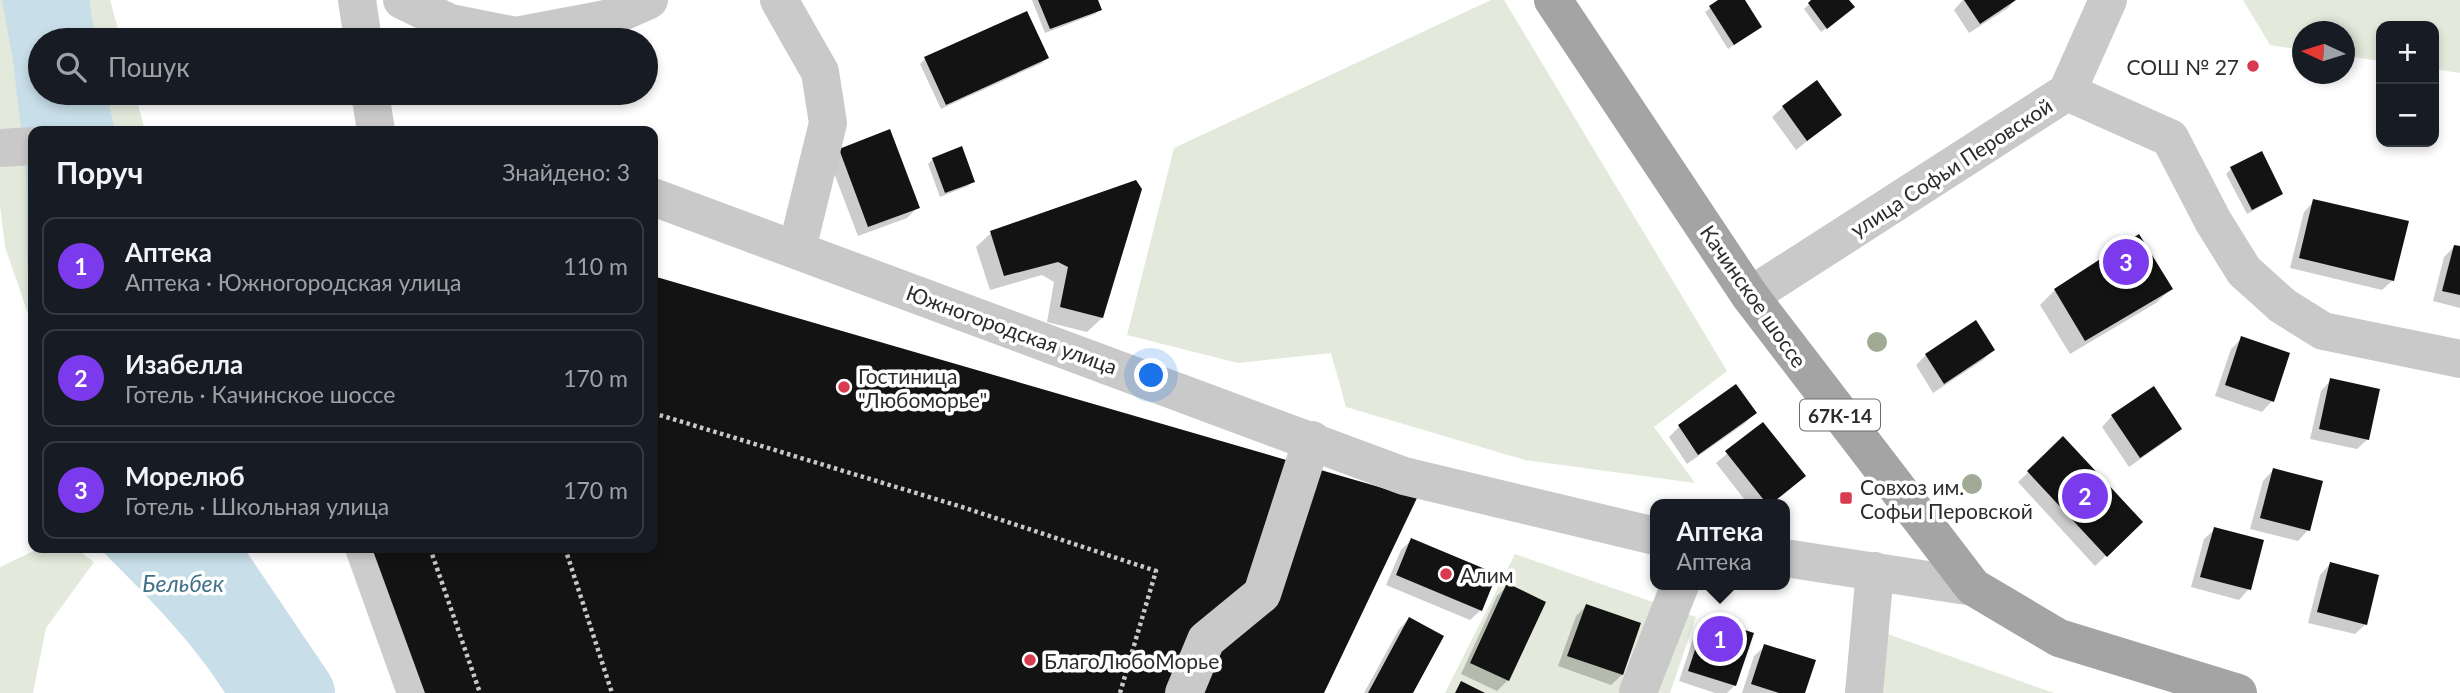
<!DOCTYPE html>
<html lang="uk">
<head>
<meta charset="utf-8">
<style>
	body { margin:0; font-family:Lato,sans-serif; background:#20242c; color:#f1f3f6 }
	.controls { position:absolute; right:21px; top:21px; display:grid; overflow:hidden; border-radius:14px; box-shadow:0 4px 10px #0003 }
	.controls button { width:63px; height:63px; display:grid; place-items:center; padding:0; border:0; border-bottom:2px solid #363941; background:#171b24; color:#f1f3f6; font:35px sans-serif }
	.compass { position:absolute; left:2292px; top:21px; width:63px; height:63px; border-radius:50%; background:#171b24; box-shadow:0 4px 10px #0003; rotate:274deg }
	.you { position:absolute; left:1152px; top:376px; width:24px; height:24px; margin:-18px; border:5px solid #fff; border-radius:50%; background:#1a73e8; box-shadow:0 0 0 10px #1a73e833 }
	.badge { display:grid; place-items:center; width:46px; height:46px; border-radius:50%; background:#7c3aed; color:#fff; font-size:23px; font-weight:700 }
	.pin { position:absolute; translate:-50% -50%; border:4px solid #fff; box-shadow:0 2px 7px #0006 }
	.popup { position:absolute; left:1650px; top:499px; width:140px; height:91px; box-sizing:border-box; display:grid; place-content:center; border-radius:14px; background:#171b24; filter:drop-shadow(0 2px 5px #0005); font-size:23px; white-space:nowrap; color:#9ea1a6 }
	.popup b { font-size:26px; color:#f1f3f6 }
	.popup::after { content:''; position:absolute; left:50%; top:100%; margin-left:-14px; border:14px solid transparent; border-top-color:#171b24 }
	.list { margin:0; padding:0; list-style:none }
	h2 { display:flex; justify-content:space-between; align-items:center; height:91px; margin:0; padding:0 28px; font-size:30px }
	h2 small { font-size:23px; font-weight:400; color:#9ea1a6 }
	.list li { display:grid; grid-template-columns:46px 1fr auto; gap:21px; align-items:center; box-sizing:border-box; height:98px; margin:0 14px 14px; padding:0 14px; border:2px solid #363941; border-radius:14px }
	.list b { display:block; font-size:26px; white-space:nowrap }
	.list p { margin:0; font-size:23px; white-space:nowrap; color:#9ea1a6 }
	.list em { font-size:23px; font-style:normal; color:#9ea1a6 }
	.icon { flex:none; width:38px; height:38px; fill:none; stroke:currentColor; stroke-width:2; stroke-linecap:round; stroke-linejoin:round }
	.map { position:relative; flex:none; width:2460px; height:693px; overflow:hidden }
	.search { position:absolute; background:#171b24; box-shadow:0 4px 10px #0003; left:28px; top:28px; width:630px; height:77px; display:flex; align-items:center; gap:18px; box-sizing:border-box; padding:0 24px; border-radius:38px; color:#9ea1a6; font-size:26px }
	.panel { position:absolute; background:#171b24; box-shadow:0 4px 10px #0003; left:28px; top:126px; width:630px; height:427px; border-radius:14px }
	.map>svg:first-child { display:block }
</style>
</head>
<body>
<div class="map">
<svg width="2460" height="693" viewBox="0 0 2460 693">
	<rect width="100%" height="100%" fill="#fff"/>
	<path fill="#e3e9db" d="M0 0H110L121 40H40V93H135L145 131H33V328L5 247 0 206Z
		M1491 0H1504L1727 371 1654 427 1695 483 1525 460 1346 407 1331 353 1238 363 1127 335 1174 148Z
		M2243 0H2460V73L2434 69V26H2381V61L2345 56 2344 32H2302V50L2270 45Z
		M40 548H75L94 562 46 628 33 693H0V567Z
		M1515 554 1696 617 1670 693H1445Z
		M1882 632 2054 693H1882Z"/>
	<path fill="#c8dee8" d="M2 0H55L61 40H40V93H72L80 131H33V308L27 263 26 172 13 61Z
		M99 548H203L301 693H225C191 639 144 593 99 548Z"/>
	<path fill="#0003" d="M1032 0H1096L1100 9 1095 14 1045 33Z
		M1721 0H1742L1760 27 1728 49 1705 12Z
		M1814 0H1847L1848 12 1821 32 1804 9Z
		M1963 0H2015L2008 8 1969 33 1954 10Z
		M1047 58 1042 63 941 109 920 64 925 59Z
		M1783 107 1840 115 1796 150 1772 117Z
		M840 150 918 207 907 218 858 236 829 160Z
		M933 159 973 181 968 186 940 197 928 164Z
		M2231 169 2281 193 2276 198 2247 214 2226 174Z
		M1135 182 1102 318 1087 332 1047 322 1054 282 1042 275 990 290 976 247 991 233Z
		M2314 201 2393 280 2382 290 2290 268 2304 212Z
		M2139 237 2171 289 2156 303 2070 354 2040 305 2055 290Z
		M2455 246 2460 248V308L2433 301 2444 257Z
		M653 278 1414 500 1322 693H396L344 548H653Z
		M2242 338 2272 401 2262 412 2215 396 2231 349Z
		M1993 350 1983 360 1933 393 1916 365 1926 355Z
		M2331 380 2368 439 2357 449 2310 439 2321 391Z
		M1736 387 1755 413 1744 424 1687 464 1669 437 1679 427Z
		M2112 416 2180 429 2169 439 2129 467 2102 427Z
		M1762 424 1804 476 1771 504H1748L1716 463Z
		M2063 439 2131 532 2095 566 2018 482Z
		M2273 470 2308 530 2298 541 2250 529 2263 481Z
		M2215 529 2249 589 2239 600 2191 587 2204 539Z
		M1411 540 1481 610 1470 620 1386 585 1401 550Z
		M2330 564 2366 624 2355 634 2308 623 2320 575Z
		M1508 585V680L1497 691 1461 674 1497 596Z
		M1586 606 1622 675 1611 685 1558 666 1576 616Z
		M1409 619 1411 693H1364L1399 629Z
		M1706 619 1751 634 1734 686 1727 693H1715L1679 681 1696 630Z
		M1765 646 1803 693H1742L1754 656Z"/>
	<g fill="none" stroke-linecap="round" stroke-linejoin="round">
		<path stroke="#c8dee8" stroke-width="68" d="M55 0 61 40
			M72 93 80 131
			M203 548 301 693"/>
	</g>
	<path fill="#131313" d="M1038 0H1098L1102 10 1050 29Z
		M1718 0H1745L1762 27 1734 45 1709 6Z
		M1811 0H1849L1855 7 1827 29 1808 3Z
		M1964 0H2016L1980 24Z
		M1027 11 1049 58 946 105 924 57Z
		M1817 80 1842 115 1807 141 1782 106Z
		M890 129 920 208 868 227 839 149Z
		M962 146 975 182 945 193 932 158Z
		M2262 151 2283 194 2252 210 2230 167Z
		M1136 180 1142 189 1103 318 1060 307 1068 267 1058 262 1004 276 990 231Z
		M2313 199 2409 221 2394 281 2299 258Z
		M2139 234 2173 289 2085 341 2054 289Z
		M2454 245 2460 246V295L2442 291Z
		M653 276 1417 498 1324 693H425L372 548H653Z
		M1976 320 1995 350 1944 384 1925 354Z
		M2241 336 2290 353 2274 402 2225 385Z
		M2330 378 2380 389 2369 440 2319 429Z
		M1736 384 1757 413 1698 455 1678 425Z
		M2154 386 2182 429 2140 458 2111 415Z
		M1763 422 1806 476 1771 504H1767L1725 451Z
		M2063 436 2143 522 2107 557 2027 471Z
		M2273 468 2323 481 2310 531 2260 518Z
		M2214 527 2264 540 2251 590 2200 577Z
		M1411 538 1497 574 1482 611 1396 575Z
		M2330 562 2379 575 2367 625 2317 612Z
		M1507 583 1546 602 1509 681 1470 663Z
		M1586 604 1641 623 1623 675 1567 656Z
		M1409 617 1444 636 1413 693H1368Z
		M1706 617 1754 633 1736 686 1688 671Z
		M1764 644 1816 660 1805 693H1779L1751 684Z
		M1461 681 1485 693H1455Z"/>
	<g fill="none" stroke-linecap="round" stroke-linejoin="round">
		<path stroke="#c9c9c9" stroke-width="4.5" stroke-dasharray="3.5 3.5" stroke-linecap="butt" d="M653 413 962 507 1156 571 1120 693
			M430 548 480 693
			M565 548 612 693"/>
		<path stroke="#c9c9c9" stroke-width="38" d="M357 0 363 40
			M402 0 450 23 516 36 606 19 649 0
			M779 0 820 72 828 123 797 249
			M2067 92 2170 138 2213 221 2244 271 2283 306 2323 331 2460 359
			M370 93 376 131
			M0 148 33 146
			M653 197 1404 476 1655 536
			M1750 296 2067 92 2108 0
			M1785 558 1973 587
			M1638 692 1680 585
			M1184 693 1206 640 1262 594 1312 440
			M1864 693 1875 571"/>
		<path stroke="#a4a4a4" stroke-width="38" d="M1553 0 1750 296 1973 587 2059 638 2238 693"/>
	</g>
	<g fill="#a0aa94">
		<circle cx="1877" cy="342" r="10"/>
		<circle cx="1972" cy="484" r="10"/>
	</g>
	<g fill="#d83a4f" stroke="#fff" stroke-width="2.5">
		<circle cx="2253" cy="66" r="7"/>
		<circle cx="844" cy="387" r="7"/>
		<rect x="1839" y="491" width="14" height="14" rx="3.5"/>
		<circle cx="1446" cy="574" r="7"/>
		<circle cx="1030" cy="660" r="7"/>
	</g>
	<g text-anchor="middle" dominant-baseline="central" stroke-width="7" stroke-linejoin="round" paint-order="stroke">
		<rect fill="#fff" stroke="#6b6b6b" stroke-width="2" x="1800" y="399.5" width="80" height="31" rx="5"/>
		<g font-size="19" font-weight="bold" fill="#2c2c2c">
			<text x="1840" y="415">67К-14</text>
		</g>
		<g font-size="21" fill="#2c2c2c" stroke="#fff" text-anchor="start">
			<text x="2239" y="66" text-anchor="end">СОШ № 27</text>
			<text x="858" y="375">Гостиница<tspan x="858" dy="24">"Любоморье"</tspan></text>
			<text x="1860" y="486">Совхоз им.<tspan x="1860" dy="24">Софьи Перовской</tspan></text>
			<text x="1460" y="574">Алим</text>
			<text x="1044" y="660">БлагоЛюбоМорье</text>
		</g>
		<g font-size="21" fill="#2c2c2c" stroke="#fff">
			<text transform="translate(1951 167) rotate(-33)">улица Софьи Перовской</text>
			<text transform="translate(1754 296) rotate(55)">Качинское шоссе</text>
			<text transform="translate(1012 329) rotate(20)">Южногородская улица</text>
		</g>
		<g font-size="23" font-style="italic" fill="#417188" stroke="#fff">
			<text x="183" y="583">Бельбек</text>
		</g>
	</g>
</svg>
<div class="controls">
<button>+</button>
<button>−</button>
</div>
<svg class="compass" viewBox="-18 -18 36 36"><path d="M0-13l5 13h-10z" fill="#e53935"/><path d="M0 13l5-13h-10z" fill="#9ea1a6"/></svg>
<div class="you"></div>
<div class="pin badge" style="left:1720px;top:639px">1</div>
<div class="popup"><b>Аптека</b>Аптека</div>
<div class="pin badge" style="left:2085px;top:496px">2</div>
<div class="pin badge" style="left:2126px;top:262px">3</div>
<div class="search"><svg class="icon" aria-label="search" viewBox="0 0 24 24"><circle cx="10" cy="10" r="6"/><path d="M15 15l6 6"/></svg>Пошук</div>
<section class="panel">
<h2>Поруч<small>Знайдено: 3</small></h2>
<ul class="list">
<li><span class="badge">1</span><div><b>Аптека</b><p>Аптека · Южногородская улица</p></div><em>110 m</em></li>
<li><span class="badge">2</span><div><b>Изабелла</b><p>Готель · Качинское шоссе</p></div><em>170 m</em></li>
<li><span class="badge">3</span><div><b>Морелюб</b><p>Готель · Школьная улица</p></div><em>170 m</em></li>
</ul>
</section>
</div>
</body>
</html>
